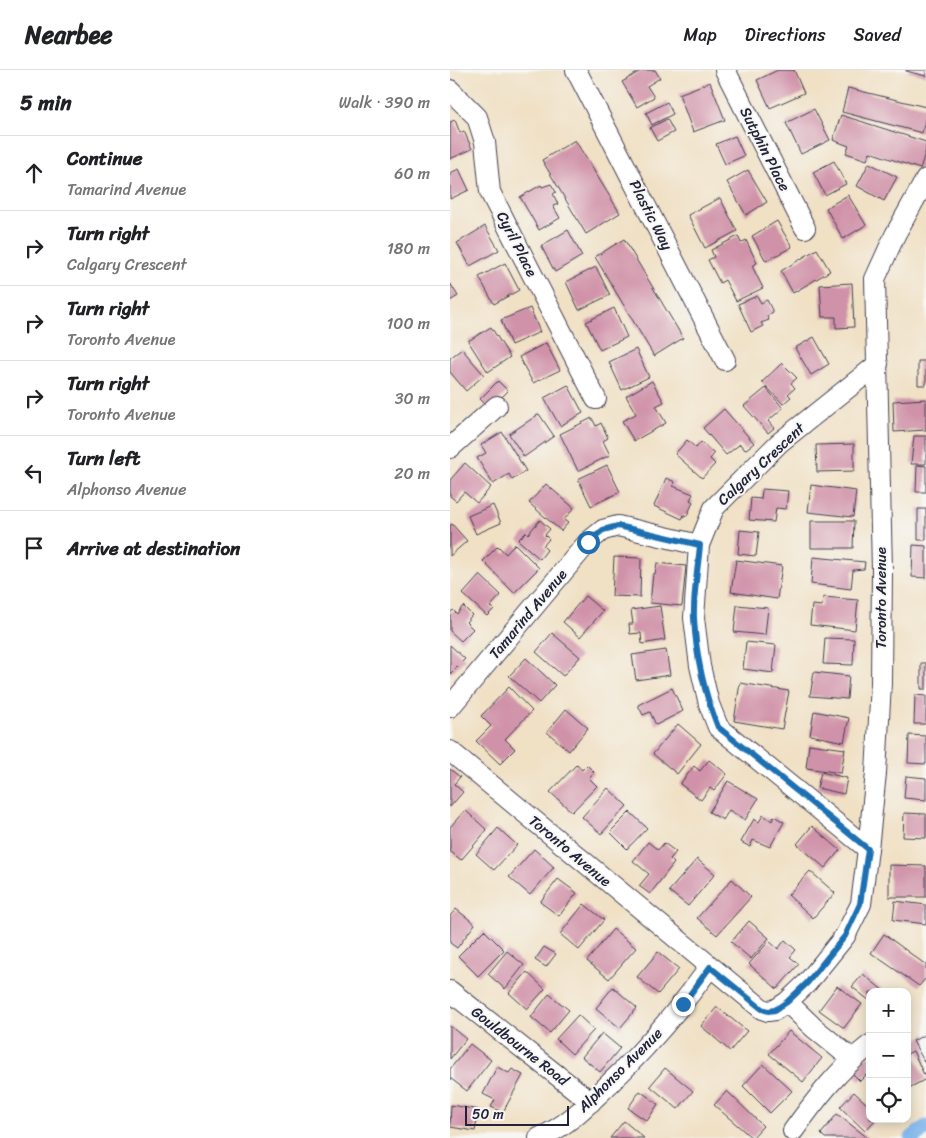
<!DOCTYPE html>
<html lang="en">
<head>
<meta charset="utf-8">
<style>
	body { margin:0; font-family:Sriracha,sans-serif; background:#f2f2f2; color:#202124 }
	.controls { position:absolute; right:15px; bottom:15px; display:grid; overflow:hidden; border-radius:10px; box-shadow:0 2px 12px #0003 }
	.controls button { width:45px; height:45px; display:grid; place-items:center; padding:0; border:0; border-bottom:1px solid #e0e0e0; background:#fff; color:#202124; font:25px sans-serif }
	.scale { position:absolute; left:15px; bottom:12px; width:104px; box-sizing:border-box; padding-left:5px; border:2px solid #22223b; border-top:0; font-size:14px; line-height:18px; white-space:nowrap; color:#22223b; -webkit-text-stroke:4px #f6f6f2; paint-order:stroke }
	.stop { position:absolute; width:15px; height:15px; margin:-11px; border:4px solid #1f6fb2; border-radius:50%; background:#fff }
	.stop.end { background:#1f6fb2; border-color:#fff; box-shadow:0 1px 5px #0008 }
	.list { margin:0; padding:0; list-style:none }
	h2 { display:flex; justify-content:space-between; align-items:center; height:65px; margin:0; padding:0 20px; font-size:21px }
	h2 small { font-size:16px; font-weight:400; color:#757577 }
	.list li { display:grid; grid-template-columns:32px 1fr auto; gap:15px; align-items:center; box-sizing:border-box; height:75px; padding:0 20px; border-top:1px solid #e0e0e0 }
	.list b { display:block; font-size:19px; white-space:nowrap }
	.list p { margin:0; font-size:16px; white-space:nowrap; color:#757577 }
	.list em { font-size:16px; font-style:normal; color:#757577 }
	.icon { flex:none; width:28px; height:28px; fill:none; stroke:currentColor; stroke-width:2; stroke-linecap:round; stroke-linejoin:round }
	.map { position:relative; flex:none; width:476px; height:1068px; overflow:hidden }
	header { display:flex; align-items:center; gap:30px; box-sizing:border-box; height:70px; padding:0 25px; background:#fff; border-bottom:1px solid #e0e0e0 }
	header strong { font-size:24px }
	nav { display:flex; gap:28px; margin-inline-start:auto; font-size:18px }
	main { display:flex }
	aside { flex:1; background:#fff }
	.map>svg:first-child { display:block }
</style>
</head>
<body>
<header>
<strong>Nearbee</strong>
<nav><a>Map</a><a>Directions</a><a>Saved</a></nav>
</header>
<main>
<aside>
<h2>5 min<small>Walk · 390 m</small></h2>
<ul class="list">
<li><svg class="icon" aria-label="ahead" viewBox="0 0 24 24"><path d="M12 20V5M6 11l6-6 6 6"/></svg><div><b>Continue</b><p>Tamarind Avenue</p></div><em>60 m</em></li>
<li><svg class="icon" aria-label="right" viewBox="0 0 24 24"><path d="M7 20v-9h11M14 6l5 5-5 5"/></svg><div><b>Turn right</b><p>Calgary Crescent</p></div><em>180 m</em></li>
<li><svg class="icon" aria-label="right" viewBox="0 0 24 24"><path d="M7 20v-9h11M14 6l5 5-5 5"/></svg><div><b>Turn right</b><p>Toronto Avenue</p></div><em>100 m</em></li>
<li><svg class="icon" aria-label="right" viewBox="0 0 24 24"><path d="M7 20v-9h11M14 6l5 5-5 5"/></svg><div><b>Turn right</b><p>Toronto Avenue</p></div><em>30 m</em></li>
<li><svg class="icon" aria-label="left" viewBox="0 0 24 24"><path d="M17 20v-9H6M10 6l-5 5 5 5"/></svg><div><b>Turn left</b><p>Alphonso Avenue</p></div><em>20 m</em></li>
<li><svg class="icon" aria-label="arrive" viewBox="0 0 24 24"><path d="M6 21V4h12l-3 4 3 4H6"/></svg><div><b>Arrive at destination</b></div></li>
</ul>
</aside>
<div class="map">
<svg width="476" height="1068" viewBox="0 0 476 1068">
	<rect width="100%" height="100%" fill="#f6f6f2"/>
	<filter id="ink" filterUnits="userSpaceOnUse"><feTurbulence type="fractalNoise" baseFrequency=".02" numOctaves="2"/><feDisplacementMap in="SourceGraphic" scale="10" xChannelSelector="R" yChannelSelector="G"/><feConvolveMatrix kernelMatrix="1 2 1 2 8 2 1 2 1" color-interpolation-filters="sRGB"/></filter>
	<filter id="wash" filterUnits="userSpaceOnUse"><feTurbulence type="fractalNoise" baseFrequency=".0096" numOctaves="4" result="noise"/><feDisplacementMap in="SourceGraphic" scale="20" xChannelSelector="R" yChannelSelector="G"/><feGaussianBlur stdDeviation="1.12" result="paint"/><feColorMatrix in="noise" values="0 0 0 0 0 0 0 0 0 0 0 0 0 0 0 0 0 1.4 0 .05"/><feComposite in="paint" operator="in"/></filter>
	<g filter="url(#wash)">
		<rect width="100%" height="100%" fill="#f0e0c4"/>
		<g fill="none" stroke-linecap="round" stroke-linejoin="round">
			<path stroke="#7ab3ea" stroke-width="15" d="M462 1068 476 1057"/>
		</g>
		<g id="blocks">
			<path fill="#d092a8" d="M192 0H205L210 8 197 16 204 27 187 37 172 12Z
				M328 0H344L354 23 320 38 307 10Z
				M456 0H476V6L456 1Z
				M260 12 275 50 243 62 229 24Z
				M398 18 476 37V46L472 63 392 42Z
				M217 32 223 44 202 55 196 43Z
				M364 39 380 70 351 84 336 53Z
				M391 45 476 72V80L470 99 420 82 417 90 396 83 399 76 383 70Z
				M217 49 224 62 207 71 200 58Z
				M5 50 10 63 14 61 22 79 0 89V52Z
				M285 66 294 86 275 94 266 74Z
				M125 70 170 143 136 164 92 90Z
				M384 91 396 114 375 125 363 102Z
				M419 93 447 107 434 131 407 116Z
				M9 99 19 120 0 129V103Z
				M298 100 317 132 296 145 277 112Z
				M101 114 106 122 103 124 108 134 103 136 110 148 89 160 70 127 91 115 92 117Z
				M398 125 416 155 393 169 376 138Z
				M270 128 287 161 255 178 238 145Z
				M327 151 342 177 316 191 302 166Z
				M35 156 49 180 20 196 7 173Z
				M118 160 132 186 105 202 91 176Z
				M288 166 291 173 296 170 307 193 302 196 313 218 286 231 275 210 270 213 258 190 264 187 261 180Z
				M174 169 233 268 204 286 145 187Z
				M367 179 380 201 343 223 331 201Z
				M55 193 69 220 44 234 29 207Z
				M146 197 160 225 129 240 116 212Z
				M0 213 8 226 0 231Z
				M402 213 404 257 386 258V247H372L370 215Z
				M307 226 311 233 317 230 323 242 317 246 319 250 311 253 313 256 301 262 288 234Z
				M80 238 90 262 61 275 51 250Z
				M164 238 177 267 150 280 136 252Z
				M41 257 60 287 38 302 18 271Z
				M364 267 379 294 361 305 345 278Z
				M96 273 110 300 83 313 69 287Z
				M12 279 34 305 16 321 0 302V288Z
				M186 279 199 307 172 320 159 292Z
				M468 291H476V315H468Z
				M332 293 347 308 341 313 345 318 338 324 341 327 333 334 312 312Z
				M48 311 58 321 40 339 30 329Z
				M202 311 214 332 206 336 216 353 184 371 172 351 186 344 176 326Z
				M118 315 133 343 110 356 94 328Z
				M316 318 333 338 318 351 324 358 318 363 294 336Z
				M476 329V360L444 362 443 331Z
				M274 339 304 373 295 380 290 374 276 385 253 358Z
				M89 344 104 366 74 387 59 364Z
				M142 348 146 356 151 353 158 368 153 371 160 385 128 401 110 364Z
				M52 362 76 401 62 410 59 404 43 414 27 388 36 383 31 375Z
				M464 366H476V394H461Z
				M237 370 246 378 251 372 264 384 260 389 265 394 252 408 225 384Z
				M404 374V401L367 402 366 375Z
				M15 393 41 417 27 433 14 422 6 431 0 426V410Z
				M157 395 170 422 141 436 128 409Z
				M467 395 476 396V422H466Z
				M216 408 225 412 223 416 243 424 240 430 243 432 237 446 234 445 232 449 204 436Z
				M96 414 124 438 114 450 118 453 111 461 79 433Z
				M361 415 406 421 403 447 358 442Z
				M312 419 338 421 336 439 326 438 324 452 299 450 301 428 311 429Z
				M43 435 51 453 26 464 18 446Z
				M468 439H476V470H468Z
				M90 450 100 459 95 465 99 469 93 476 97 480 90 489 68 470 76 462 78 464Z
				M361 451H404L403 478H361Z
				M2 454 17 471 0 486V456Z
				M290 460 309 462 306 486 288 484Z
				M65 474 89 498 64 523 33 491 48 476 56 484Z
				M463 475 476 476V508L462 507Z
				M164 487 191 488 190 527 162 526Z
				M363 487 415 492 414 499 403 500 401 519 361 514Z
				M286 490 332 496 327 529 281 522Z
				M207 493 236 496 232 536 200 533 203 504H205Z
				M30 505 51 525 40 537 44 539 37 546 13 524Z
				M135 526 153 541 130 567 113 552Z
				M373 527 408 530 405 560 360 555 362 535 372 536Z
				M287 535 318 538 315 565 284 562Z
				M13 536 22 545 16 552 23 559 11 571 0 561V543L3 540 7 544Z
				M210 536 215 570 192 574 191 563 180 564 179 554H183L181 540Z
				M102 563 130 587 113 606 86 582Z
				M375 568 404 569 403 595 373 594Z
				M296 572 326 575 323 603 293 599Z
				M0 575 15 589 0 604Z
				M216 580 220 605 186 610 182 585Z
				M76 588 105 615 89 633 59 606Z
				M471 593H476V619H471Z
				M364 602 399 606 397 629 360 626Z
				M290 613 339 621 332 659 284 651Z
				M59 617 82 641 55 669 65 679 50 694 26 671 41 656 31 646Z
				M222 618 233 641 206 655 200 642 193 645 188 635Z
				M465 625 476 626V654H464Z
				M116 639 138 658 119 681 97 662Z
				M364 641 399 648 394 672 360 665Z
				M228 654 251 674 227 704 203 684Z
				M459 665 476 666V694L458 693Z
				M359 674 395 679 391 703 356 698Z
				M259 690 277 704 264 721 260 718 251 730 230 714 244 696 250 701Z
				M127 694 132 700 137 695 144 702 139 708 147 716 122 742 100 722Z
				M0 699 10 707 4 714 13 722 0 737Z
				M371 702 397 708 394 724 367 718Z
				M456 706 476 708V730L454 728Z
				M278 711 308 729 295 750 279 740 273 750 259 742Z
				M158 718 177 736 151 764 132 747Z
				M15 740 37 760 11 790 0 781V757Z
				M180 742 197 758 177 779 160 762Z
				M454 743 476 744V768L453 767Z
				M313 745 322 751 324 746 334 752 320 777 303 770 300 777 291 772 304 749 309 752Z
				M362 756 390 780 375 798 347 774Z
				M48 758 67 775 44 800 26 784Z
				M198 772 208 780 214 773 226 782 220 789 224 793 200 824 189 816 199 804 183 791Z
				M84 779 104 797 80 825 59 807Z
				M247 789 265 804 238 836 219 821Z
				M439 795 476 796V827H439Z
				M360 801 385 823 363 848 338 825Z
				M108 809 127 823 109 846 90 832Z
				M282 809 301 827 267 865 247 848Z
				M445 831 476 835V854L443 850Z
				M134 834 154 850 129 880 110 864Z
				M6 839 25 854 7 878 0 873V846Z
				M299 851 319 868 301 889 281 872Z
				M163 859 186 878 159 909 137 891Z
				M34 860 54 880 28 906 8 886Z
				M434 864 476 895V908L469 916 421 883Z
				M335 870 346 880 340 887 349 894 327 919 299 894 319 871 328 879Z
				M94 877 106 884 96 897 85 890Z
				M57 881 74 895 55 919 38 904Z
				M208 882 229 899 208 924 187 907Z
				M77 902 95 919 77 939 59 923Z
				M413 904 435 922H420V931L402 917Z
				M387 916 412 934 394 958 369 940Z
				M163 917 187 938 170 958 146 938Z
				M99 924 119 940 100 963 81 947Z
				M267 937 297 961 280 981 251 956Z
				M128 945 144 960 122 984 106 969Z
				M0 956 16 969 0 989Z
				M339 961 372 988 353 1012 319 984Z
				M152 963 170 978 150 1002 132 987Z
				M476 964V995L463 971Z
				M20 974 41 990 17 1021 0 1008V999Z
				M463 981 476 1009 457 1019V984Z
				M420 984V1001L410 1011 400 1001Z
				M313 994 342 1021 320 1043 293 1016Z
				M47 997 59 1003 62 999 73 1005 53 1042 41 1037 45 1030 33 1024Z
				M215 998 243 1021 228 1039 200 1016Z
				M190 1021 208 1034 197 1051 178 1038Z
				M277 1021 313 1056 302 1068 264 1035Z
				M404 1022 420 1037V1049H426L415 1061 390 1037Z
				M1 1035 29 1040 25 1061 0 1057Z
				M387 1044 418 1068H375L371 1064Z
				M174 1051 194 1068H160Z"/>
		</g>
	</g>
	<g filter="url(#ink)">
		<use href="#blocks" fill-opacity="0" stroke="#413e50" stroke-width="1"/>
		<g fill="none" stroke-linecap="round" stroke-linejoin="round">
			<g stroke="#413e50" stroke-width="22">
				<path id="minor" d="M126 0 275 290
					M275 0 355 158
					M0 20 27 47 35 72 40 122 146 329
					M0 378 47 336
					M0 637 138 472 153 460 168 456 249 475
					M0 681 312 939 318 941 325 940 337 932 357 913 395 866 411 834 418 779 426 703 431 613 432 499 425 209 445 165 476 109
					M418 779 268 657 259 634 250 596 244 548 249 475 264 438 329 373 428 294
					M0 921 141 1032
					M337 932 364 958 402 989
					M343 1061C366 1029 389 999 420 975
					M89 1068C115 1057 134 1038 155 1018 194 981 228 941 260 897"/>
			</g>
			<use href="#minor" stroke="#fff" stroke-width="20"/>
		</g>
	</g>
	<g fill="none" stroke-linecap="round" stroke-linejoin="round" filter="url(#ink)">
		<path stroke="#1f6fb2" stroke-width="6" d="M138 472 153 460 168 456 250 475C248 499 243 524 244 548 246 585 254 623 268 657L418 779 410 834 395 866 357 913 337 932 325 940 318 941 312 939 260 897 233 934"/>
	</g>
	<g text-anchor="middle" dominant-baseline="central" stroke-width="4" stroke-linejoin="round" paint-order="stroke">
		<g font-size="15" fill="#22223b" stroke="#f6f6f2">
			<text transform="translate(315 79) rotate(63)">Sutphin Place</text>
			<text transform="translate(201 145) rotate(63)">Plastic Way</text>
			<text transform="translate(67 174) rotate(63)">Cyril Place</text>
			<text transform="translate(311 394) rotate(-43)">Calgary Crescent</text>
			<text transform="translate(431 528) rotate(-90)">Toronto Avenue</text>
			<text transform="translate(78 544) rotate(-50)">Tamarind Avenue</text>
			<text transform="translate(120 781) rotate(40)">Toronto Avenue</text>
			<text transform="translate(70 976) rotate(38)">Gouldbourne Road</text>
			<text transform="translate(170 1000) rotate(-45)">Alphonso Avenue</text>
		</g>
	</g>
</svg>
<div class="controls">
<button>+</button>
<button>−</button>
<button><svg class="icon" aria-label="locate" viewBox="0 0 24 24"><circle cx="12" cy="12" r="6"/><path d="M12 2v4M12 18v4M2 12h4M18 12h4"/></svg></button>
</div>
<div class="scale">50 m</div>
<div class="stop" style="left:138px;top:472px"></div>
<div class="stop end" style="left:233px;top:934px"></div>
</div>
</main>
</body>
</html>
